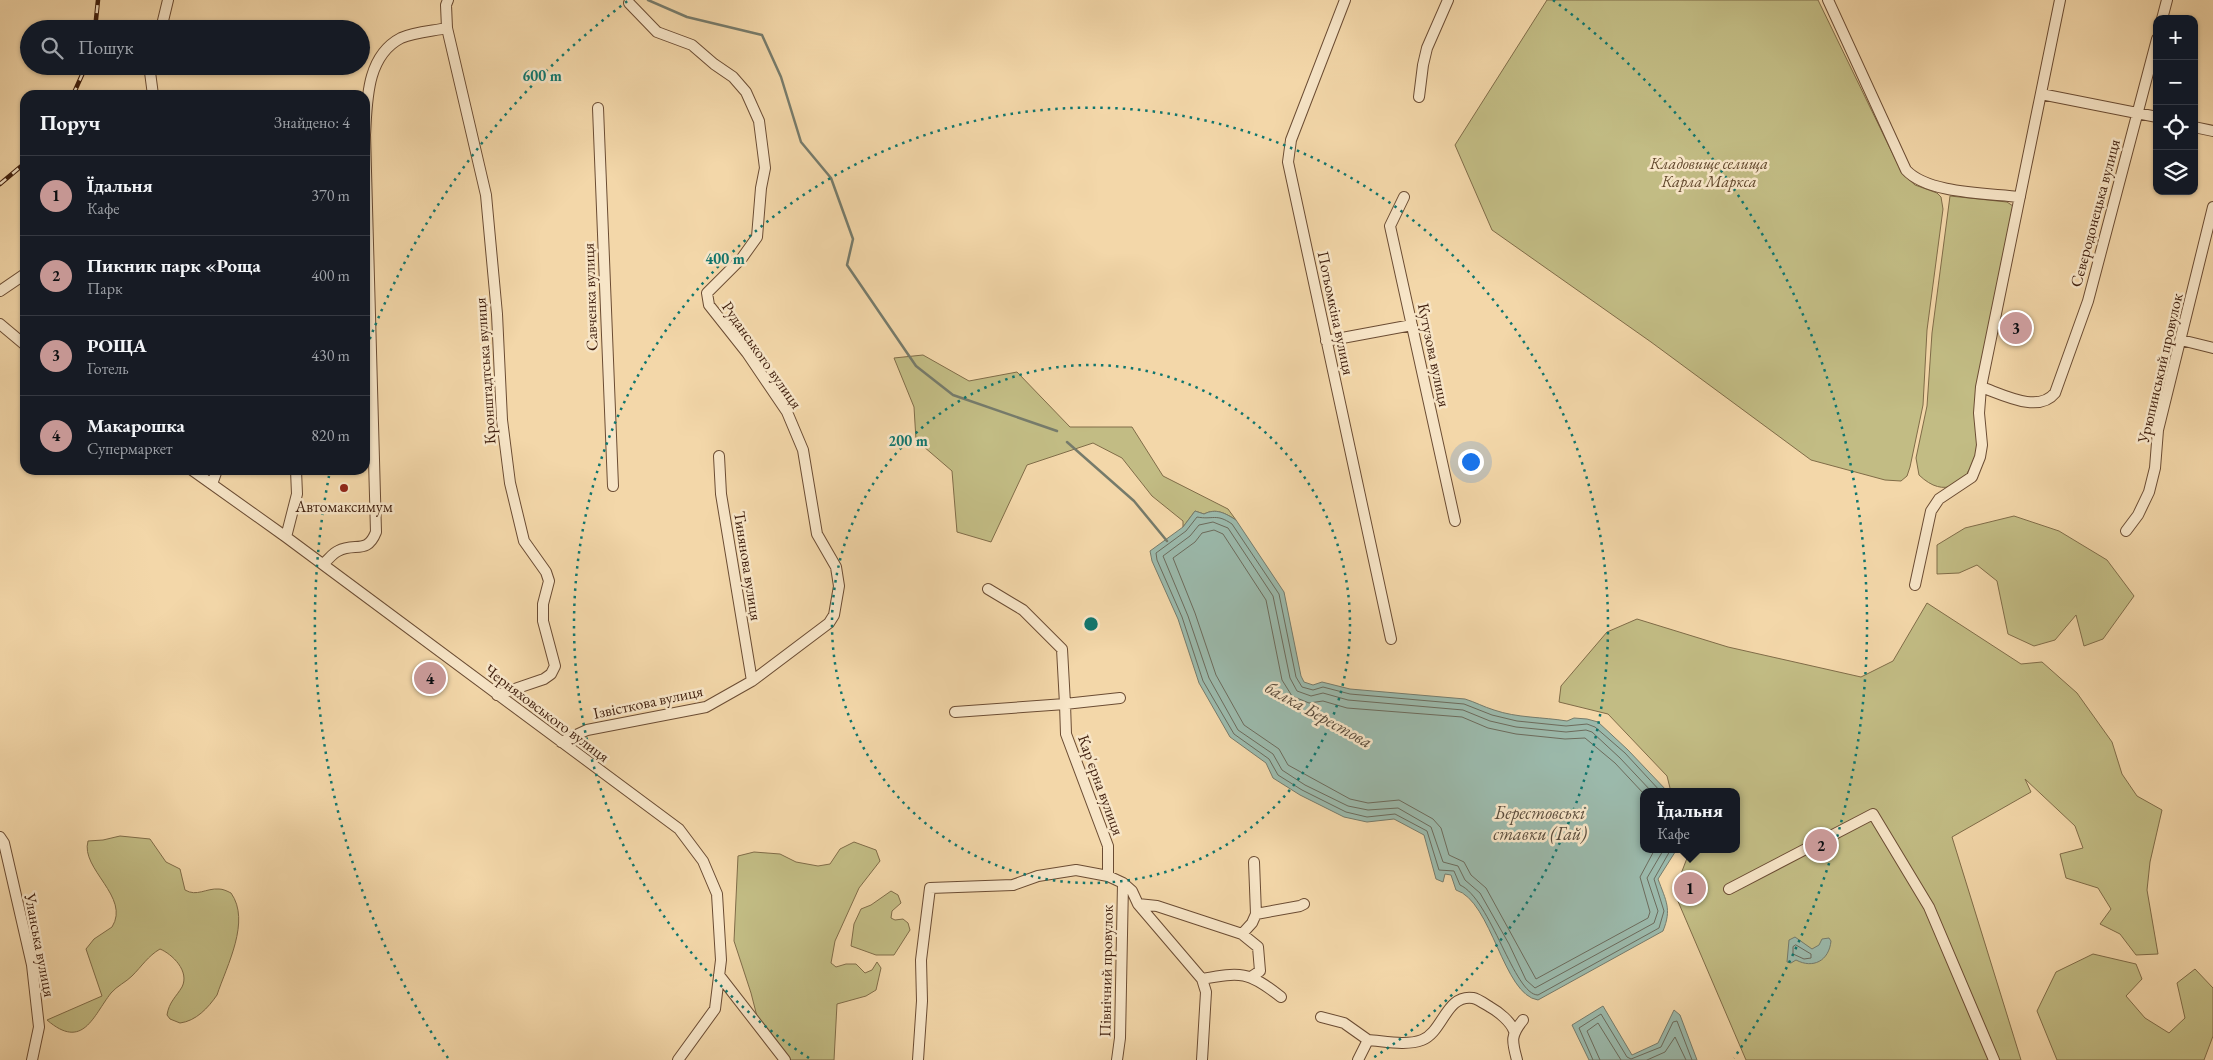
<!DOCTYPE html>
<html lang="uk">
<head>
<meta charset="utf-8">
<style>
	body { margin:0; font-family:"EB Garamond",serif; background:#20242c; color:#f1f3f6 }
	.controls { position:absolute; right:15px; top:15px; display:grid; overflow:hidden; border-radius:10px; box-shadow:0 1px 4px #0004 }
	.controls button { width:45px; height:45px; display:grid; place-items:center; padding:0; border:0; border-bottom:1px solid #363941; background:#171b24; color:#f1f3f6; font:25px sans-serif }
	.you { position:absolute; left:1470px; top:461px; width:18px; height:18px; margin:-12px; border:4px solid #fff; border-radius:50%; background:#1a73e8; box-shadow:0 0 0 8px #1a73e833 }
	.badge { display:grid; place-items:center; width:32px; height:32px; border-radius:50%; background:#c59692; color:#111; font-size:16px; font-weight:700 }
	.pin { position:absolute; translate:-50% -50%; border:2px solid #fff; box-shadow:0 1px 5px #0006 }
	.popup { position:absolute; left:1640px; top:788px; width:100px; height:65px; box-sizing:border-box; display:grid; place-content:center; border-radius:10px; background:#171b24; filter:drop-shadow(0 1px 4px #0005); font-size:16px; white-space:nowrap; color:#9ea1a6 }
	.popup b { font-size:19px; color:#f1f3f6 }
	.popup::after { content:''; position:absolute; left:50%; top:100%; margin-left:-10px; border:10px solid transparent; border-top-color:#171b24 }
	.list { margin:0; padding:0; list-style:none }
	h2 { display:flex; justify-content:space-between; align-items:center; height:65px; margin:0; padding:0 20px; font-size:21px }
	h2 small { font-size:16px; font-weight:400; color:#9ea1a6 }
	.list li { display:grid; grid-template-columns:32px 1fr auto; gap:15px; align-items:center; box-sizing:border-box; height:80px; padding:0 20px; border-top:1px solid #363941 }
	.list b { display:block; font-size:19px; white-space:nowrap }
	.list p { margin:0; font-size:16px; white-space:nowrap; color:#9ea1a6 }
	.list em { font-size:16px; font-style:normal; color:#9ea1a6 }
	.icon { flex:none; width:28px; height:28px; fill:none; stroke:currentColor; stroke-width:2; stroke-linecap:round; stroke-linejoin:round }
	.map { position:relative; flex:none; width:2213px; height:1060px; overflow:hidden }
	.search { position:absolute; background:#171b24; box-shadow:0 1px 4px #0004; left:20px; top:20px; width:350px; height:55px; display:flex; align-items:center; gap:12px; box-sizing:border-box; padding:0 18px; border-radius:28px; color:#9ea1a6; font-size:19px }
	.panel { position:absolute; background:#171b24; box-shadow:0 1px 4px #0004; left:20px; top:90px; width:350px; height:385px; border-radius:15px }
	.map>svg:first-child { display:block }
</style>
</head>
<body>
<div class="map">
<svg width="2213" height="1060" viewBox="0 0 2213 1060">
	<rect width="100%" height="100%" fill="#f3d7a9"/>
	<filter id="stains"><feTurbulence type="fractalNoise" baseFrequency=".004" numOctaves="4"/><feColorMatrix values="0 0 0 0 .2 0 0 0 0 .09 0 0 0 0 .02 0 0 0 .5 -.17"/></filter>
	<radialGradient id="worn" r=".72"><stop offset=".6" stop-color="#630" stop-opacity="0"/><stop offset="1" stop-color="#630" stop-opacity=".3"/></radialGradient>
	<path fill="#c2bc84" stroke="#806c48" d="M1547 0H1818L1902 173 1915 185 1937 193 1941 197 1943 209 1927 330 1923 405 1910 467 1907 476 1901 481 1885 480 1811 460 1651 342 1492 230 1455 145Z
		M1950 196 2007 202 2013 206 1976 455C1966 484 1945 500 1919 475L1916 458 1927 406 1932 333Z
		M923 355 969 381 1017 372 1070 427H1132L1163 476 1228 509 1236 520C1225 513 1216 508 1204 514L1195 511 1183 527V521L1152 496 1122 458 1093 443 1027 465 991 542 957 532 952 471 916 440 914 407 894 358Z
		M2014 516 2059 531 2107 560 2134 596 2103 639 2084 646 2076 615 2055 640 2034 646 2008 634 1997 581 1977 565 1959 573 1937 574V545L1965 528Z
		M1927 603 2021 664 2042 662 2077 693 2112 742 2122 774 2137 796 2162 810 2150 862 2147 890 2158 954 2136 955 2120 934 2100 924 2111 909 2098 888 2066 878 2060 854 2083 848 2075 826 2025 779 2031 792 1952 837 2021 1060H1746L1674 892 1689 853 1688 849H1736V792H1671L1667 776 1608 714 1559 702 1561 686 1607 632 1637 619 1728 647 1861 677 1893 661Z
		M120 836 150 839 166 862 180 869 185 890C197 897 206 888 219 889 223 889 227 891 231 893 251 921 227 965 217 995 208 1008 196 1021 180 1023L170 1019 167 1015C169 1002 176 997 182 987 190 971 172 954 160 949 148 956 142 966 132 976 126 982 117 986 111 993 93 1016 83 1051 47 1020L102 996 86 949 94 939 112 927C131 897 80 869 88 841L103 840Z
		M854 842 876 850 880 861 859 888 835 941 831 963 836 967 846 964H856L865 973 872 970 877 962 881 968 876 990 866 996 837 1004 834 1060H782L760 1028 751 993 734 941 738 856 754 852 780 854 796 862 818 866 830 864 840 849Z
		M891 891 898 895 901 903 892 911 891 918 895 920 903 919 908 923 910 930 894 955H876L851 946 854 924 861 909 871 905Z
		M2093 954 2136 964 2142 979 2126 996 2145 1018 2169 1033 2185 1018 2177 983 2195 969 2213 988V1036L2204 1060H2057L2037 1011 2056 972Z"/>
	<path fill="#9bb9ab" stroke="#767b6b" d="M1195 511 1204 514C1216 508 1225 513 1236 520L1284 592 1301 676 1304 682 1313 685 1322 682 1350 689 1465 699C1475 702 1484 707 1494 710 1517 718 1543 717 1567 721L1574 718 1587 719 1598 722 1628 750 1668 792H1644V849H1677L1658 879C1666 901 1672 909 1663 931L1538 1000C1503 995 1492 901 1456 890L1451 875 1445 874 1443 882 1436 879 1424 835 1394 819 1367 822 1344 817 1300 795 1273 778 1266 763 1230 737 1199 683 1178 619 1152 561 1150 551 1183 527Z
		M1795 937 1812 949 1819 945 1822 939 1829 938 1831 941C1829 961 1813 969 1796 960L1791 963 1787 962 1789 940Z
		M1603 1006 1632 1055 1658 1043 1674 1010 1680 1015 1697 1060H1589L1572 1025Z"/>
	<g fill="none" stroke-linecap="round" stroke-linejoin="round">
		<path stroke="#6c6b5c" stroke-width="1" d="M1652 792 1620 758 1592 732 1586 730 1566 732 1516 727 1490 721 1463 710 1348 700 1323 693 1311 696 1297 691 1290 678 1273 596 1228 528 1213 522 1199 525 1190 536 1163 556 1188 616 1209 678 1238 730 1273 754 1282 770 1305 785 1348 806 1368 810 1398 808 1431 827 1443 862 1458 866 1465 880 1480 893 1509 944 1526 980 1535 988 1654 923 1658 911 1647 878 1664 849
			M1661 792 1625 753 1595 727 1587 724 1566 726 1517 721 1492 715 1464 704 1350 694 1323 687 1313 690 1302 687 1296 677 1279 594 1232 524C1216 513 1213 520 1197 517L1186 531 1156 553 1157 560 1182 617 1203 681 1234 734 1269 759 1278 775 1302 790 1346 812 1367 817 1395 814 1427 831 1439 870 1454 871 1460 885C1491 899 1514 995 1538 995L1659 928 1664 911 1654 879 1671 849
			M1644 794 1615 763 1585 738 1565 739 1516 734 1488 728 1462 717 1347 708 1323 701 1309 703 1292 696 1282 680 1266 600 1223 534 1214 530 1202 533 1195 542 1173 558 1195 613 1216 675 1244 725 1279 749 1288 765 1350 799 1368 803 1399 800 1433 819 1441 828 1449 855 1464 862 1471 875 1486 888 1536 979 1648 918 1650 912 1640 877 1655 849
			M1796 945 1811 954V958L1804 959 1793 954V947Z
			M1593 1060 1579 1028 1601 1014 1627 1057 1631 1059 1661 1047 1673 1022 1677 1021 1692 1060
			M1600 1060 1587 1031 1598 1023 1621 1060
			M1647 1060 1665 1052 1675 1037 1686 1060"/>
		<path stroke="#767b6b" stroke-width="2.5" d="M648 0 687 17 762 35 781 77 801 142 831 178 853 239 847 265 916 366 953 395 1057 431
			M1067 442 1134 501 1167 541"/>
		<g stroke="#6b4c33" stroke-width="12">
			<path id="minor" d="M448 0 446 5 447 28 486 195 497 314 502 420 510 483 524 541 546 572 549 581 543 604V621L555 666 551 674 544 679 497 695
				M1345 0 1291 140 1288 162 1391 639
				M1828 0 1906 170C1928 194 1988 193 2020 197
				M2162 19 2167 0
				M161 29 168 0
				M151 66 150 72 153 95
				M2041 94 2157 117
				M1419 97 1423 65 1427 48 1448 0
				M598 108 613 486
				M2194 127 2213 131
				M1404 197 1390 226 1455 521
				M0 291 25 274
				M0 324 25 345
				M2181 340 2213 348
				M1326 341 1412 325
				M1981 387C2002 394 2038 414 2055 393L2088 301 2157 39
				M719 456 721 494 752 681
				M192 470 286 537 679 829 703 861 717 894 721 960 715 1009 678 1060
				M212 484 217 470
				M2126 531 2138 515 2149 492 2155 468 2158 430 2213 207
				M286 537 297 494 296 470
				M323 564C328 560 333 553 338 551 355 542 367 555 376 532L365 135C367 102 366 56 401 38 414 32 433 31 447 28
				M1915 585 1931 511 1939 499 1972 477 1980 457 1982 445 1979 413 1981 387 2060 0
				M988 589 1023 610 1062 649 1065 704 1120 698
				M955 712 1065 704 1066 734 1108 846V876
				M561 742 587 730 706 707 752 681 829 623 834 615 839 586 836 567 817 534 803 450 787 412 747 353 709 305 707 293 742 258 757 237 761 188 765 168 759 121 746 92 733 77 714 64 692 45 657 32 629 3
				M0 837 4 843 32 965 39 1027 32 1060
				M1729 889 1873 814 1929 907 1994 1060
				M1138 904 1157 906 1242 934
				M1256 914 1300 906 1304 904
				M719 975 785 1060
				M1251 977 1260 971 1258 947 1242 934 1252 923 1256 914 1254 862
				M1202 979C1241 972 1248 971 1281 997
				M1321 1017 1344 1023 1368 1040 1358 1060
				M1368 1040C1384 1041 1406 1046 1422 1040 1443 1032 1446 994 1473 998 1478 999 1485 1004 1490 1007 1499 1012 1511 1022 1514 1031
				M918 1060 922 1001 921 960 930 888 1013 885 1038 876 1076 870 1108 876 1123 883 1132 891 1138 904 1202 979 1206 992 1202 1060
				M1117 1060 1120 1038 1123 883
				M1517 1060C1512 1041 1510 1036 1523 1020"/>
		</g>
		<use href="#minor" stroke="#f7e5c7" stroke-width="10"/>
		<g stroke="#3e1d0c" stroke-width="4.5">
			<path id="rail" d="M95 29 98 0
				M73 95 86 66
				M0 184 25 163"/>
		</g>
		<use href="#rail" stroke="#f7e5c7" stroke-width="2.5" stroke-dasharray="8" stroke-linecap="butt"/>
	</g>
	<g fill="none" stroke="#0f766e" stroke-width="2.5" stroke-dasharray="2.5 5">
		<circle cx="1091" cy="624" r="259"/>
		<path d="M809 1058A517 517 0 1 1 1373 1058"/>
		<path d="M448 1058A776 776 0 0 1 329 476M367 346A776 776 0 0 1 629 0M1553 0A776 776 0 0 1 1734 1058"/>
	</g>
	<circle fill="#8f2418" stroke="#f7e5c7" stroke-width="2" cx="344" cy="488" r="5"/>
	<g text-anchor="middle" dominant-baseline="central" stroke-width="5" stroke-linejoin="round" paint-order="stroke">
		<g font-size="16" font-style="italic" fill="#5f452a" stroke="#f7e5c7">
			<text x="1709" y="163">Кладовище селища<tspan x="1709" dy="18">Карла Маркса</tspan></text>
		</g>
		<g font-size="16" fill="#3e1d0c" stroke="#f7e5c7">
			<text transform="translate(2095 213) rotate(-75)">Сєвєродонецька вулиця</text>
			<text transform="translate(590 297) rotate(-92)">Савченка вулиця</text>
			<text transform="translate(1336 313) rotate(78)">Потьомкіна вулиця</text>
			<text transform="translate(762 355) rotate(55)">Руданського вулиця</text>
			<text transform="translate(1434 355) rotate(78)">Кутузова вулиця</text>
			<text transform="translate(2160 368) rotate(-77)">Урюпинський провулок</text>
			<text transform="translate(485 371) rotate(-94)">Кронштадтська вулиця</text>
			<text transform="translate(748 566) rotate(81)">Тинянова вулиця</text>
			<text transform="translate(648 702) rotate(-12)">Iзвiсткова вулиця</text>
			<text transform="translate(547 713) rotate(37)">Черняховського вулиця</text>
			<text transform="translate(1101 785) rotate(70)">Кар'єрна вулиця</text>
			<text transform="translate(40 945) rotate(79)">Уланська вулиця</text>
			<text transform="translate(1106 971) rotate(-89)">Північний провулок</text>
		</g>
		<g font-size="16" fill="#3e1d0c" stroke="#f7e5c7">
			<text x="344" y="506">Автомаксимум</text>
		</g>
		<g font-size="18" font-style="italic" fill="#5a4c3c" stroke="#f7e5c7">
			<text transform="translate(1319 714) rotate(29)">балка Берестова</text>
			<text x="1540" y="812">Берестовські<tspan x="1540" dy="21">ставки (Гай)</tspan></text>
		</g>
	</g>
	<circle cx="1091" cy="624" r="8" fill="#0f766e" stroke="#f7e5c7" stroke-width="2.5"/>
	<g font-size="15" text-anchor="middle" font-weight="bold" fill="#0f766e" stroke="#f7e5c7" stroke-width="5" stroke-linejoin="round" paint-order="stroke">
		<text x="542" y="81">600 m</text>
		<text x="725" y="264">400 m</text>
		<text x="908" y="446">200 m</text>
	</g>
	<rect width="100%" height="100%" filter="url(#stains)"/>
	<rect width="100%" height="100%" fill="url(#worn)"/>
</svg>
<div class="controls">
<button>+</button>
<button>−</button>
<button><svg class="icon" aria-label="locate" viewBox="0 0 24 24"><circle cx="12" cy="12" r="6"/><path d="M12 2v4M12 18v4M2 12h4M18 12h4"/></svg></button>
<button><svg class="icon" aria-label="layers" viewBox="0 0 24 24"><path d="M12 4l9 5-9 5-9-5zM3 14l9 5 9-5"/></svg></button>
</div>
<div class="you"></div>
<div class="pin badge" style="left:1690px;top:888px">1</div>
<div class="popup"><b>Їдальня</b>Кафе</div>
<div class="pin badge" style="left:1821px;top:845px">2</div>
<div class="pin badge" style="left:2016px;top:328px">3</div>
<div class="pin badge" style="left:430px;top:678px">4</div>
<div class="search"><svg class="icon" aria-label="search" viewBox="0 0 24 24"><circle cx="10" cy="10" r="6"/><path d="M15 15l6 6"/></svg>Пошук</div>
<section class="panel">
<h2>Поруч<small>Знайдено: 4</small></h2>
<ul class="list">
<li><span class="badge">1</span><div><b>Їдальня</b><p>Кафе</p></div><em>370 m</em></li>
<li><span class="badge">2</span><div><b>Пикник парк «Роща</b><p>Парк</p></div><em>400 m</em></li>
<li><span class="badge">3</span><div><b>РОЩА</b><p>Готель</p></div><em>430 m</em></li>
<li><span class="badge">4</span><div><b>Макарошка</b><p>Супермаркет</p></div><em>820 m</em></li>
</ul>
</section>
</div>
</body>
</html>
